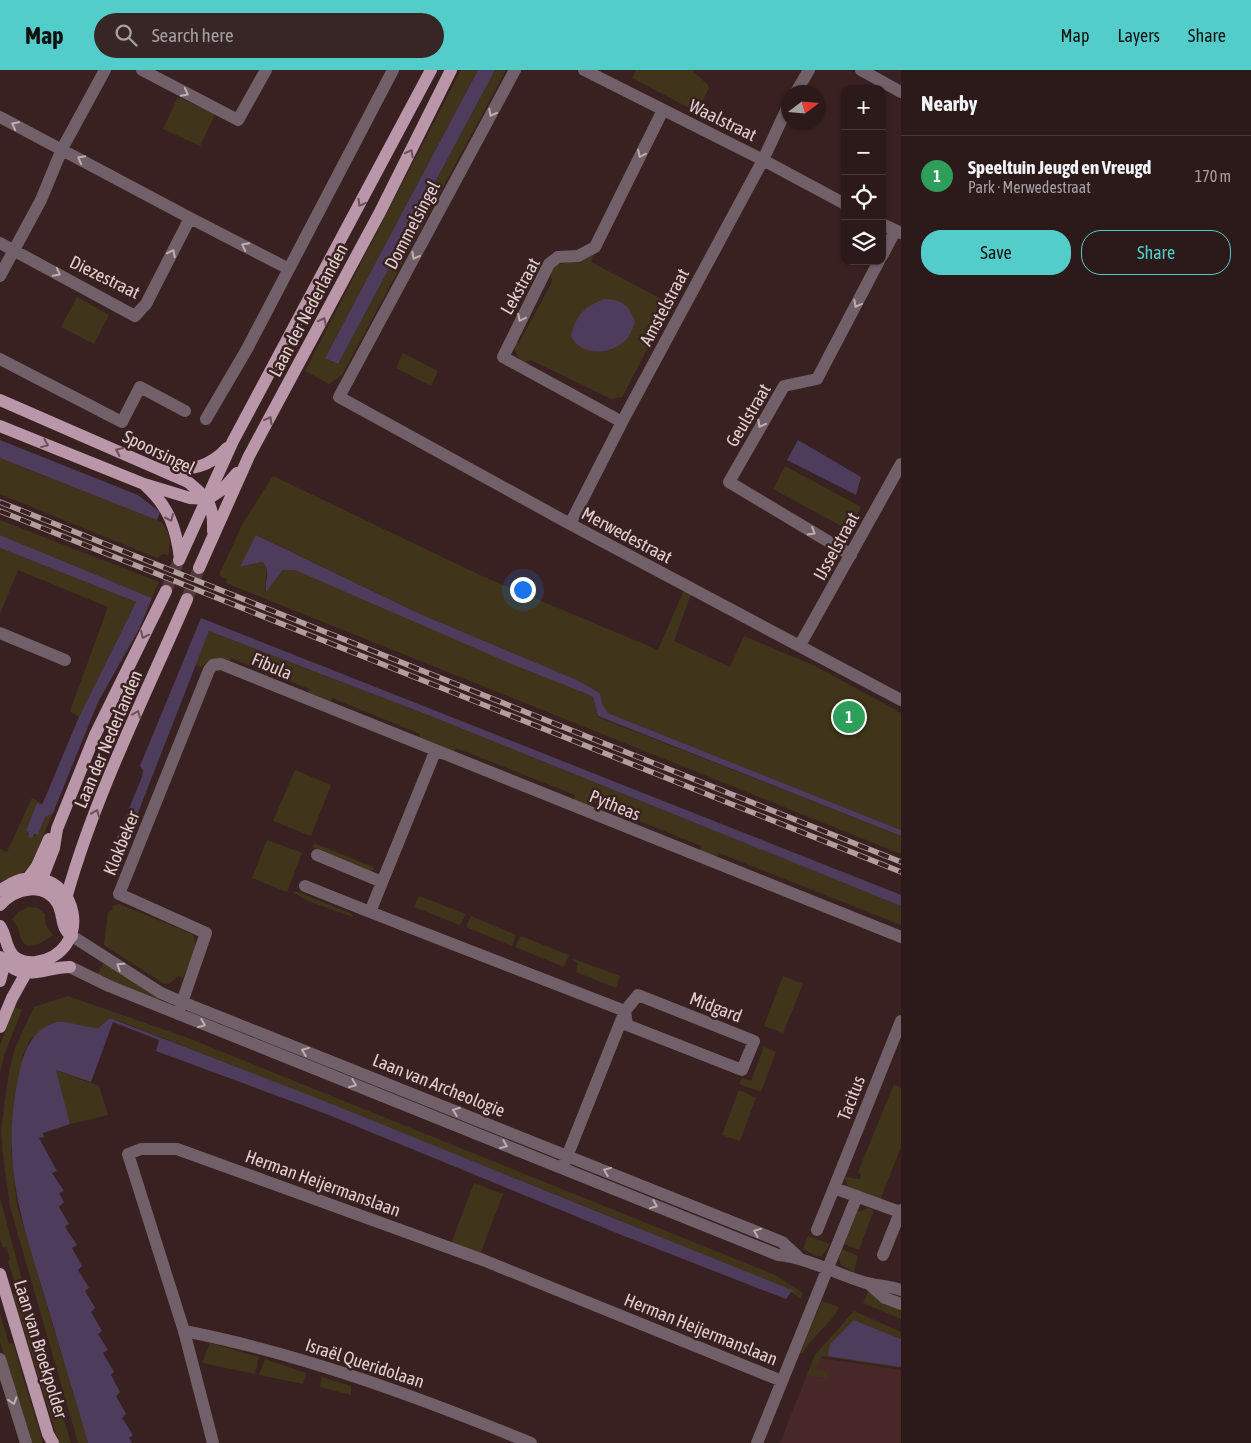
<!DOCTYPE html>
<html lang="en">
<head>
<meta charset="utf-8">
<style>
	body { margin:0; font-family:"Asap Condensed",sans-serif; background:#382626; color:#f1f3f6 }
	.controls { position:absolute; right:15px; top:15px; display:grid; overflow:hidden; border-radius:10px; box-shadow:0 1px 4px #0004 }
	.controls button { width:45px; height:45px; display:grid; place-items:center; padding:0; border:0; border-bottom:1px solid #483838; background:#2c1919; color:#f1f3f6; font:25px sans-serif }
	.compass { position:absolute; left:781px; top:15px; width:45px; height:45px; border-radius:50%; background:#2c1919; box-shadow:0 1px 4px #0004; rotate:74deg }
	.you { position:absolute; left:522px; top:519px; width:18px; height:18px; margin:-12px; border:4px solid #fff; border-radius:50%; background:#1a73e8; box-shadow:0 0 0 8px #1a73e833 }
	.badge { display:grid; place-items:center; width:32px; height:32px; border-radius:50%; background:#53cdca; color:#fff; font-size:16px; font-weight:700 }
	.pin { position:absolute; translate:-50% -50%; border:2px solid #fff; box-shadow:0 1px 5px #0006 }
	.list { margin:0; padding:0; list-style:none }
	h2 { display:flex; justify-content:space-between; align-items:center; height:65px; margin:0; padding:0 20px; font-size:21px }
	h2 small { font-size:16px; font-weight:400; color:#a6a0a2 }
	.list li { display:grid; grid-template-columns:32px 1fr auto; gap:15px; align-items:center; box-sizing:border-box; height:80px; padding:0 20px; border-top:1px solid #483838 }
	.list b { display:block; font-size:19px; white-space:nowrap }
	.list p { margin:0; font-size:16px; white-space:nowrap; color:#a6a0a2 }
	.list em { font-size:16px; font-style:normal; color:#a6a0a2 }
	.actions { display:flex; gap:10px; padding:15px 20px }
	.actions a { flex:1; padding:11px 0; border:1px solid #53cdca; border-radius:20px; text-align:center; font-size:18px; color:#53cdca }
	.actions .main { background:#53cdca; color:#111 }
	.icon { flex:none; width:28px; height:28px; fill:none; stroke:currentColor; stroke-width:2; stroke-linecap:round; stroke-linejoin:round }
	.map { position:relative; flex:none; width:901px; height:1373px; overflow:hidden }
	header { display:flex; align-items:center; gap:30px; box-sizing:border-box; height:70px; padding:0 25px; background:#53cdca; color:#111 }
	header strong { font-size:24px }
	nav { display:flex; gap:28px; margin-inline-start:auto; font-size:18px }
	.search { width:350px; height:45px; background:#382626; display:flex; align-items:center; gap:12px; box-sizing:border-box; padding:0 18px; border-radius:28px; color:#a6a0a2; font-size:19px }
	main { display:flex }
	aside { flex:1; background:#2c1919 }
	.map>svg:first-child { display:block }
</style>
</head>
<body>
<header>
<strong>Map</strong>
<div class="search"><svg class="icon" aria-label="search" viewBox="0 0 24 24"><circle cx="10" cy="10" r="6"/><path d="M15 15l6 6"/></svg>Search here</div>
<nav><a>Map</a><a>Layers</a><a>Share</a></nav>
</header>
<main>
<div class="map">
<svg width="901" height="1373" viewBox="0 0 901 1373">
	<rect width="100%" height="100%" fill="#3a2121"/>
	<path fill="#482728" d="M814 1287 901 1300V1373H780Z"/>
	<path fill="#40351a" d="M461 0H478L325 288 338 294 495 0H506L342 305 329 314 305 301Z
		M636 0H692L708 15 709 18 697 42 632 8Z
		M178 27 215 44 200 76 163 59Z
		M596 180 591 192 671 234 622 327 611 329 531 290 522 293 513 277 515 271 519 273 552 212 551 205 554 196 586 188Z
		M77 227 109 245 94 274 61 257Z
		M403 283 438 301 431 316 396 298Z
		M0 388 157 450C170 457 171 471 168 485L163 484 157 488 0 424Z
		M785 396 861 437 851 457H843L773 419Z
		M273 406 482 506 658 580 684 520 691 524 674 571 730 597 744 566 817 597 901 643V760L608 643 602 634 600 623 577 610 420 544 257 465 241 497 262 492C271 500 264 511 265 522L283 500H295L585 623 593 627 598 647 901 766V784L226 513 227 509 219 505 243 453Z
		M0 450 159 512 152 528 0 465Z
		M0 478 136 532 79 647 70 641 108 537 18 500 0 544Z
		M209 561 428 645 901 836V855L719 783 717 787 700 782 701 776 593 732 591 737 574 730 575 725 456 678 454 683 419 669 420 664 332 628 330 632 308 623 309 619 231 588 229 592 221 588 209 591 201 597 195 595Z
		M295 700 331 715 311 766 273 751Z
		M32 728 43 734 42 736 38 734 26 761 29 762 28 766 38 765 45 747 53 743 31 794 23 802 0 812V779L7 782Z
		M267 770 302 783 287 822 252 808Z
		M314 773 373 797 374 799 371 801 312 777Z
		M293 822H298L352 844 353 847 308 831Z
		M419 826 466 844 460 855 414 837Z
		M119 834 192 864C201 876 188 895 183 908L178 906 169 914 163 913 104 875 108 842 113 839 112 836Z
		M29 837 38 838 45 844 46 856 53 865C14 893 25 859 12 850L18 842Z
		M471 846 516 865 512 876 466 857Z
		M521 866 569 885 564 897 515 877Z
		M571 888 620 906 616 918 576 902 578 893Z
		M105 891 159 927 157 930 97 905Z
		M783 906 803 914 783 963 764 956Z
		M68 926 188 968 775 1205 803 1223 801 1229 791 1222 609 1146 123 952 110 948 98 958 42 960 29 971 23 985 11 1079 17 1135 88 1373H78L10 1137 3 1086 1 1060 9 1001 15 978 34 937Z
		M14 937 22 940 4 985 0 1004V975Z
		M764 977 776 982 761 1022 739 1014 742 1008 751 1011Z
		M55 1000 99 1016 108 1045 70 1054Z
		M894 1014 901 1018V1077L880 1130 848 1117 845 1107 860 1109 861 1105 858 1102Z
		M739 1020 756 1028 740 1071 722 1065Z
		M474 1113 503 1124 479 1187 450 1176Z
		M0 1128 23 1214 16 1216 8 1191 10 1190 7 1177 3 1178 0 1169Z
		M868 1138 874 1140 859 1180 844 1174 857 1142Z
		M808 1166 830 1174 822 1186H816L803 1179Z
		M842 1179 858 1186 854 1202 841 1195 839 1189Z
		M22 1218H24L71 1373H59L13 1224 23 1222Z
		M869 1221 901 1239V1249L863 1233Z
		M822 1231 839 1237C831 1255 812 1265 803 1283H800Z
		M854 1241 901 1262V1269L854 1250 901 1298 822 1286 815 1300 827 1301 826 1308 807 1305 815 1285Z
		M0 1243 9 1274 13 1273 43 1373H31L0 1271Z
		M210 1273 259 1287 255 1304 202 1293Z
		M265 1289 306 1303 303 1314 259 1305Z
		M322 1307 351 1316V1325L320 1317Z"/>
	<path fill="#4e3c5c" d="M478 0H495L338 294 325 288Z
		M605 229C623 230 630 236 635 252 633 258 630 265 626 270 611 285 581 287 571 266 576 245 585 236 605 229Z
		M0 370 138 425 160 442 157 450 0 388Z
		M798 370 861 407 856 425 787 390Z
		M0 465 152 528 139 559 98 632 53 743 45 747 38 765 34 764 32 768 28 767 29 762 26 761 37 733 42 735 79 647 136 532 0 478Z
		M256 465 420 544 577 610 600 623 602 634 608 643 901 760V766L598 646 593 627 585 623 514 595 295 500H283L266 522C264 512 272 500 262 492L240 497Z
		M201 548 901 825V836L428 645 209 561 118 794 115 797 110 796 107 792 142 707 143 700 140 696Z
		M110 948 319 1029 794 1221 791 1222 786 1229 619 1164 329 1045 156 981 159 970 113 952 91 1012 56 1000 70 1054 43 1063 44 1067 39 1068 57 1101 52 1103 64 1121 59 1123 64 1132 59 1137 69 1154 65 1157 77 1175 72 1178 82 1196 78 1200 89 1218 85 1221 95 1238 91 1242 102 1261 98 1264 108 1280 103 1283 114 1302 111 1305 120 1322 116 1326 126 1344 122 1348 133 1365 129 1368 132 1373H88C74 1326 60 1278 46 1231 21 1149 0 1091 19 1004 24 982 31 959 57 952 65 950 87 958 98 958Z
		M854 1250 901 1269V1297L828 1286 830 1274Z"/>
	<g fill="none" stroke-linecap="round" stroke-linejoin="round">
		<path stroke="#533b3b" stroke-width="12" stroke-dasharray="12 6" stroke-linecap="butt" d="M166 521 179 490
			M187 529 199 498"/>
		<path stroke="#716069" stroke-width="12" d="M142 0 238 50 266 0
			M515 0 339 327 570 454 901 630
			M584 0 763 90 845 134
			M861 0 901 22
			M796 22 809 0
			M0 47 190 148 146 234 135 246 0 173
			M190 148 289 199
			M882 154 901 163
			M882 186 895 161
			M0 206 41 130 62 79 105 0
			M0 289 122 352 140 317 185 341
			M206 349 247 279 393 0
			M622 352 503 287 549 194 558 187 578 186 595 177 663 40
			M570 454 622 352 763 90 788 36
			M851 485 729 412 784 316 817 309 879 191
			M0 563 65 590
			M800 575 901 394
			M317 785 382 812
			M305 816 370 842 435 682
			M370 842 625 941 627 955 742 1000 754 971 638 925 625 941 564 1094
			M72 866 161 923 182 932 782 1172 798 1187
			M70 897 109 916 778 1185C808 1188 834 1203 863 1212 876 1216 888 1215 901 1220
			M178 944 206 863 119 824 209 600 213 595 221 594 901 867
			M900 1142 834 1118 901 951
			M817 1160 834 1118
			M883 1185 901 1140
			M868 1213 885 1228 901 1234
			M184 1261C303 1284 418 1327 531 1373
			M0 1289 26 1373
			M213 1373 184 1261 128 1084 141 1079H177L483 1190 782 1311
			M757 1373 857 1126"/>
		<path stroke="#ba96a9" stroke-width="12" d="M0 330 188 412C208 429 214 434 213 461
			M0 356 144 414 190 428 208 429
			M167 400C191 400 210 397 227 378
			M146 416C169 437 176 458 180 488
			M208 429 223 419 237 403
			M179 490 233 371 431 0
			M199 498 249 386 380 142 451 0
			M28 808 37 796 49 769
			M38 819 54 778 57 759 95 665 166 521
			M0 820C8 816 15 810 24 809 80 800 94 883 36 892 28 893 17 891 12 884 5 875 6 864 0 856
			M67 825C96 723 145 626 187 529
			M0 835C15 818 45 811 58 834 64 846 60 858 72 866
			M0 887C24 915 42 897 70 897
			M0 911 5 892
			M0 957 12 928 30 896
			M0 1204 48 1364 53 1373"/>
		<g stroke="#b19d9d" stroke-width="5.5">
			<path id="rail" d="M0 432 901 792
				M0 441 901 802"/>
		</g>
		<use href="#rail" stroke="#3a2121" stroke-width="4" stroke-dasharray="11" stroke-linecap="butt"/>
	</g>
	<defs><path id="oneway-chevron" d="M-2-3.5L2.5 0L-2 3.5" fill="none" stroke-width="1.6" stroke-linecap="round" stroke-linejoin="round" transform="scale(1.25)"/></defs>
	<g stroke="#bfaeb0">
		<use href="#oneway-chevron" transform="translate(185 23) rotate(28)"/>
		<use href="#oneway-chevron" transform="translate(492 43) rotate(118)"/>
		<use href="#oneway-chevron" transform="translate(15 55) rotate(-153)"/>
		<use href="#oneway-chevron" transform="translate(641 84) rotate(116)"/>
		<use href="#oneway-chevron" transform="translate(81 89) rotate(-152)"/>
		<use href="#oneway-chevron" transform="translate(245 176) rotate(-153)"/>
		<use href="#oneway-chevron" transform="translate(172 183) rotate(-63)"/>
		<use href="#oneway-chevron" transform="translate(415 186) rotate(118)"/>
		<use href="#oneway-chevron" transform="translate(57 203) rotate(28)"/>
		<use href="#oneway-chevron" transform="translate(857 234) rotate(118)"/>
		<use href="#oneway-chevron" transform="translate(521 248) rotate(116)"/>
		<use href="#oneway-chevron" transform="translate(761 354) rotate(118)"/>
		<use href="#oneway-chevron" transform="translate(812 462) rotate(31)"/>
		<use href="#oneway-chevron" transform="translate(120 896) rotate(-147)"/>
		<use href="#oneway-chevron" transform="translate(202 954) rotate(22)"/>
		<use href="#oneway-chevron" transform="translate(305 981) rotate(-158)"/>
		<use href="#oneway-chevron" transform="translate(353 1014) rotate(22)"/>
		<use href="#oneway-chevron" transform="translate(456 1041) rotate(-159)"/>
		<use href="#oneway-chevron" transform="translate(504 1075) rotate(22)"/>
		<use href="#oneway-chevron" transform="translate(607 1101) rotate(-158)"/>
		<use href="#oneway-chevron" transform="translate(654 1135) rotate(22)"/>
		<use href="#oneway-chevron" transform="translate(757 1162) rotate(-158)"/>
		<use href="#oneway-chevron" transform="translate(13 1331) rotate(73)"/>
	</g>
	<g stroke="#6d5057">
		<use href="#oneway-chevron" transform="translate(410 83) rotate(-63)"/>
		<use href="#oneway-chevron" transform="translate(361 133) rotate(119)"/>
		<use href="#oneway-chevron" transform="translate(323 251) rotate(-62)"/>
		<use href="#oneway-chevron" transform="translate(269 350) rotate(-61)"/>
		<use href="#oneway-chevron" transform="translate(45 374) rotate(22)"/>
		<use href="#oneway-chevron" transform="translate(119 381) rotate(-156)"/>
		<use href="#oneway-chevron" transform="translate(170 448) rotate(66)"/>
		<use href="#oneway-chevron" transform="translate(144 565) rotate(116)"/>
		<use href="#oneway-chevron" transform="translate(137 644) rotate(-67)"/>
		<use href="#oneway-chevron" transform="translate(96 743) rotate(-68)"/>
	</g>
	<g text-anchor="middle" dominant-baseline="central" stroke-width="5" stroke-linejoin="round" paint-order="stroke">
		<g font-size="18" fill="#e1cfcf" stroke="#3a2121">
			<text transform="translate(723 50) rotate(26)">Waalstraat</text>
			<text transform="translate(412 155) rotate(-62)">Dommelsingel</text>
			<text transform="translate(105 207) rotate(26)">Diezestraat</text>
			<text transform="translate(520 216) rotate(-61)">Lekstraat</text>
			<text transform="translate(664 237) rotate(-62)">Amstelstraat</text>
			<text transform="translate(308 240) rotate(-62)">Laan der Nederlanden</text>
			<text transform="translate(748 345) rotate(-59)">Geulstraat</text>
			<text transform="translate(159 382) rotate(26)">Spoorsingel</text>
			<text transform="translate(627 465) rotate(28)">Merwedestraat</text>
			<text transform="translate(836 476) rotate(-61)">IJsselstraat</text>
			<text transform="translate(272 596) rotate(23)">Fibula</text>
			<text transform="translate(108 669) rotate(-67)">Laan der Nederlanden</text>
			<text transform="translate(615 735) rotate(22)">Pytheas</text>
			<text transform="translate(121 773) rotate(-68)">Klokbeker</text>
			<text transform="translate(716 937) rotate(21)">Midgard</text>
			<text transform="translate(439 1015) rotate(22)">Laan van Archeologie</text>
			<text transform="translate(851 1028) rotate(-69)">Tacitus</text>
			<text transform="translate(323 1113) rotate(20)">Herman Heijermanslaan</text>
			<text transform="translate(701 1259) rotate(22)">Herman Heijermanslaan</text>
			<text transform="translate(41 1279) rotate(73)">Laan van Broekpolder</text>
			<text transform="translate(365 1293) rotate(18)">Israël Queridolaan</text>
		</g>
	</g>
</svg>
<div class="controls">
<button>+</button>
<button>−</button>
<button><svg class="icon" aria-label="locate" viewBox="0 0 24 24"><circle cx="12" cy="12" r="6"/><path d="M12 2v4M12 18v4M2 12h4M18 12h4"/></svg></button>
<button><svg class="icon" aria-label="layers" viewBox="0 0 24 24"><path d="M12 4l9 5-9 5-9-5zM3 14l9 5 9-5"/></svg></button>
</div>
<svg class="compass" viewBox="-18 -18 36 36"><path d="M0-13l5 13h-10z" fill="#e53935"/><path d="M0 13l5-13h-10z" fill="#a6a0a2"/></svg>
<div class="you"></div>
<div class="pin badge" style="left:849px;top:647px;background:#2e9e5b">1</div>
</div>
<aside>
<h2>Nearby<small></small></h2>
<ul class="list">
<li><span class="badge" style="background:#2e9e5b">1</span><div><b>Speeltuin Jeugd en Vreugd</b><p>Park · Merwedestraat</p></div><em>170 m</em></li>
</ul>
<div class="actions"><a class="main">Save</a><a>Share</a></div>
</aside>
</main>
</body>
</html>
